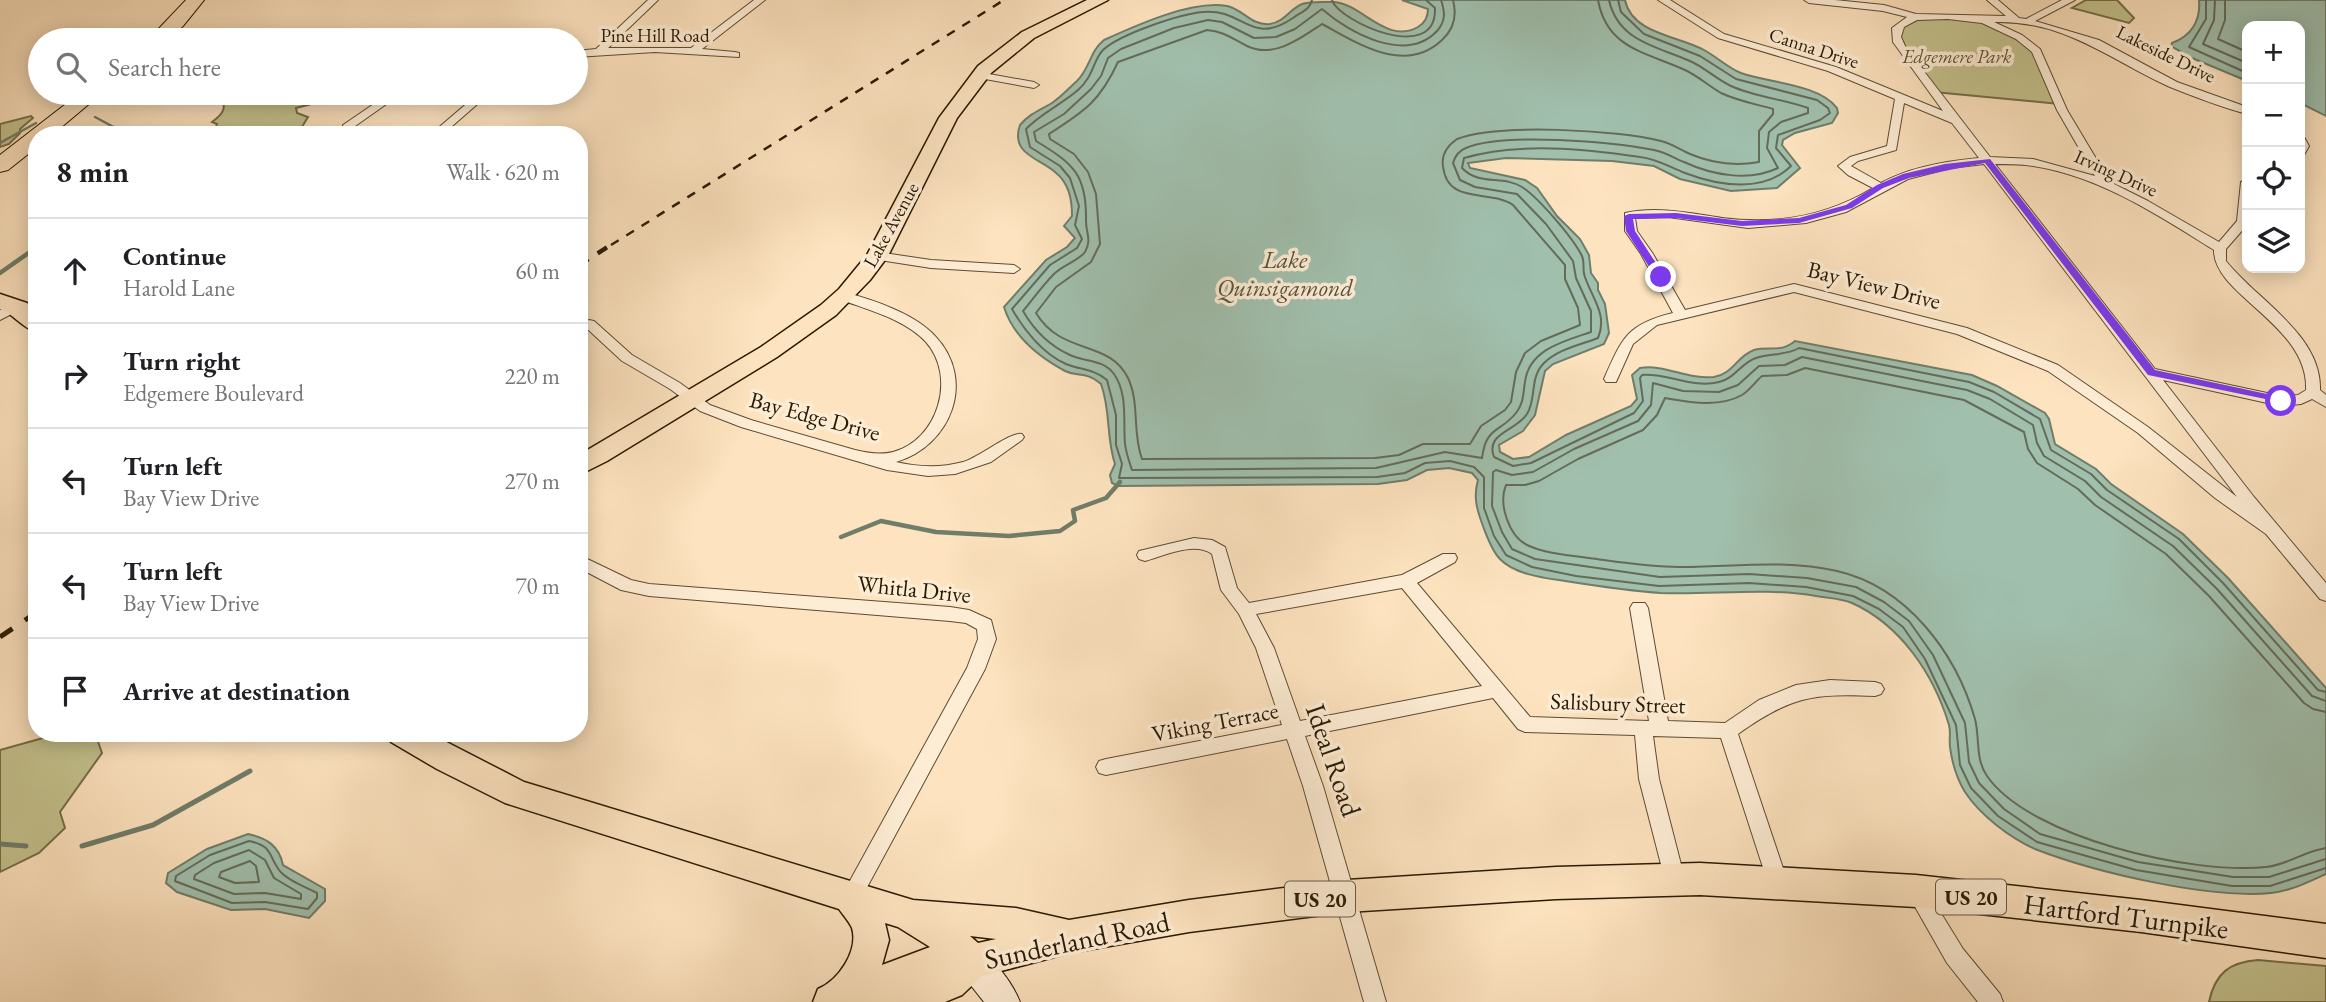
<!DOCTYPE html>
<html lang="en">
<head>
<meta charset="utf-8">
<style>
	body { margin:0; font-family:"EB Garamond",serif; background:#f2f2f2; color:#202124 }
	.controls { position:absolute; right:21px; top:21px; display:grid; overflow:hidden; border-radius:14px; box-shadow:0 4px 18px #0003 }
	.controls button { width:63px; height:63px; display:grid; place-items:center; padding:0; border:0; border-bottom:2px solid #e0e0e0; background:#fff; color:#202124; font:35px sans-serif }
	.stop { position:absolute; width:21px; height:21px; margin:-16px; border:5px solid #7c3aed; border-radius:50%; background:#fff }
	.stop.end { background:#7c3aed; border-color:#fff; box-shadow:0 2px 7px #0008 }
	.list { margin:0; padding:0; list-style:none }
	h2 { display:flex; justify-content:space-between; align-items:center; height:91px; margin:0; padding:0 28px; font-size:30px }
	h2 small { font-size:23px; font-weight:400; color:#757577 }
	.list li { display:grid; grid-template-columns:46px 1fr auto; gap:21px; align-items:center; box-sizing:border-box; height:105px; padding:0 28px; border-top:2px solid #e0e0e0 }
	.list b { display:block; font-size:26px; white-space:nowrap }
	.list p { margin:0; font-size:23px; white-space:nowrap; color:#757577 }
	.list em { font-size:23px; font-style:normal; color:#757577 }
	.icon { flex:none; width:38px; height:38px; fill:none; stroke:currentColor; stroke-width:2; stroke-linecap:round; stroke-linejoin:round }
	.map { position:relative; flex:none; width:2326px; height:1002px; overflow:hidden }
	.search { position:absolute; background:#fff; box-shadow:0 4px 18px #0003; left:28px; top:28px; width:560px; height:77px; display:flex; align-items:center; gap:18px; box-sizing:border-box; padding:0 24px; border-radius:38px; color:#757577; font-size:26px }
	.panel { position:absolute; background:#fff; box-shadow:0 4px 18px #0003; left:28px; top:126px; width:560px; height:616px; border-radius:28px }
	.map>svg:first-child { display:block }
</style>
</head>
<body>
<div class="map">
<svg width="2326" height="1002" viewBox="0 0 2326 1002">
	<rect width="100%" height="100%" fill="#fde3bf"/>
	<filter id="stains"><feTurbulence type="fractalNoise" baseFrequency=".00286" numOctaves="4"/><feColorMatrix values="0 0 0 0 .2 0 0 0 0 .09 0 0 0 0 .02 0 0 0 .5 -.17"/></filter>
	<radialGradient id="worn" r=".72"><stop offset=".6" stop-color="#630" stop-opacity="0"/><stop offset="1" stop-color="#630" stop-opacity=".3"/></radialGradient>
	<path fill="#c4c28e" stroke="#766e48" stroke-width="2" d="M2086 0H2117L2134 18 2129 23 2072 8Z
		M1925 15 1978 20 2030 45 2060 104 1934 92 1901 49 1899 24Z
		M222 93H334L319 102 296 108 297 113 308 117 297 135H196L216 127 217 124 212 122C226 112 225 108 222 93Z
		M31 116 33 118 20 129V133L9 144 0 147V124Z
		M82 733 97 739 102 753 60 812 65 828 39 853 0 872V750L43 738Z
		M2258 960 2326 966V1002H2209C2215 973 2230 962 2258 960Z"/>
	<path fill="#a0bfad" stroke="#707d69" stroke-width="2" d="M1402 0H1625C1632 34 1679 36 1704 50 1717 57 1728 68 1741 73 1769 83 1819 84 1837 108L1838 113 1832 123 1795 133 1783 140 1782 145 1800 168 1777 188 1731 191 1680 179 1654 166 1612 161 1506 158 1468 163 1470 168 1525 180 1537 188 1557 216 1580 239 1589 255 1591 273 1598 283V290L1605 304 1609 333 1604 344 1553 364 1545 371 1535 415 1523 431 1499 445 1500 452 1513 459 1529 457 1566 435 1631 406 1637 399 1632 375 1640 368C1665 364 1688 380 1714 377 1733 374 1737 356 1754 350 1770 346 1781 353 1795 341L1972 375 1997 386 2045 413 2049 419 2055 444 2096 469 2111 484 2183 534 2228 578 2326 688V874C2309 882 2290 891 2271 893 2208 899 2094 872 2035 849 2010 838 1980 815 1965 792 1957 779 1952 762 1950 747 1949 739 1951 732 1949 725 1934 675 1901 625 1852 603 1841 598 1828 598 1816 596 1764 587 1713 595 1661 593 1629 591 1597 586 1565 581 1546 578 1515 575 1500 559 1492 551 1487 537 1483 526 1477 510 1473 497 1478 480L1472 473 1449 468 1427 470 1407 480 1378 484 1118 486 1112 483 1110 475 1115 464C1106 438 1111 411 1101 384 1084 370 1079 378 1065 371 1039 357 1013 336 1004 307L1046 260 1067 247 1075 238 1064 226 1072 216C1072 199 1069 183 1055 172 1039 158 1010 154 1020 125 1029 114 1040 110 1052 103 1061 97 1069 88 1077 81 1090 68 1090 51 1104 40 1137 25 1192 0 1227 6 1243 9 1251 26 1270 24 1284 22 1290 9 1302 4 1310 1 1325 2 1334 2 1362 4 1387 45 1418 27 1425 23 1428 17 1428 9Z
		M2199 0H2326V116L2300 103V26H2247V81L2192 58 2171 46 2172 43C2191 36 2201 21 2199 0Z
		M248 834C267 838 279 846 283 865L325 889V901L309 918 265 909 231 910 177 892 166 883 168 873 207 849Z"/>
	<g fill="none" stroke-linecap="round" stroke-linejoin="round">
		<path stroke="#646c58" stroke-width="2" d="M1312 0C1310 10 1301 12 1293 18 1250 47 1244 8 1203 12 1180 14 1120 34 1103 50 1093 60 1094 76 1078 90 1062 104 1040 114 1026 129L1030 147 1060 166 1070 178 1079 206 1075 225 1082 239 1077 248 1050 265 1012 309C1024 330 1043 354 1066 364 1081 370 1094 369 1107 380L1116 415V445L1122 464 1119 478 1377 477 1405 473 1425 463 1450 461 1474 467 1484 477V508L1494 536 1506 555 1532 567 1576 576 1659 586 1749 583 1806 587 1853 596 1879 609 1903 627 1925 659 1956 725 1960 765 1971 788 1998 816 2037 842 2136 870 2232 886H2270L2326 868
			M1332 0C1338 21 1437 66 1435 8L1426 0
			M1441 0C1445 12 1446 21 1437 31 1406 64 1349 33 1322 9L1295 29 1276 37 1254 38 1222 22 1208 20 1174 28 1121 49 1108 58 1101 76 1091 89 1064 114 1034 132 1036 141C1074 164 1087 175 1086 221 1086 233 1092 240 1085 252 1078 261 1063 265 1054 274 1043 285 1033 299 1023 311 1034 330 1050 346 1070 355 1085 362 1103 359 1114 374 1128 394 1123 421 1125 444 1126 453 1129 461 1132 470L1376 468 1445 452 1482 458C1486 426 1500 433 1516 413 1524 403 1523 393 1525 382 1529 349 1565 341 1591 332V311L1576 278 1573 261 1546 224 1517 194 1475 187 1460 180 1453 163C1455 156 1458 151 1466 148 1502 132 1614 142 1654 150 1665 152 1674 158 1684 162 1712 175 1749 182 1778 168L1767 148 1769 132 1781 122 1808 113V108C1783 99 1755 97 1731 86 1716 79 1704 67 1690 61 1656 46 1618 41 1609 0
			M1453 0C1457 15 1454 29 1442 40 1405 75 1359 44 1322 24 1301 38 1274 59 1247 46 1233 39 1223 31 1207 30L1118 62C1100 101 1085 111 1049 134L1050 139 1074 154 1088 172 1096 194 1100 244 1091 262 1056 287 1036 313C1062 356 1109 339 1128 378 1140 403 1132 433 1142 459L1375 458 1399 455 1423 444H1470L1481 426 1505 410 1511 402 1516 372 1525 353 1541 341 1580 325 1578 308 1565 279V265L1513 205C1491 189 1447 206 1443 166 1441 154 1447 146 1457 139 1498 123 1618 130 1661 141 1671 143 1680 150 1690 154 1711 163 1736 166 1759 162V131L1773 114V109C1756 104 1738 101 1721 93 1709 86 1698 76 1685 70 1646 52 1607 49 1598 0
			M1618 0 1621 12 1644 34 1700 56 1736 79 1817 100 1828 108 1830 113 1820 120 1778 135 1776 148 1791 166C1764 193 1719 186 1685 173 1669 167 1658 159 1640 157 1585 149 1518 142 1464 158L1462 168C1479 186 1503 175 1522 187 1539 198 1573 238 1582 256 1585 263 1582 270 1585 277 1592 298 1608 315 1598 338 1580 345 1558 349 1544 363 1529 378 1537 398 1527 414 1516 431 1485 433 1494 457L1513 466 1531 463 1634 413 1643 401 1640 378 1642 375C1668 373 1693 389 1719 382 1734 379 1741 363 1756 358 1771 353 1785 356 1799 348L1969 382 1994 392 2040 419 2051 450 2091 474 2107 490 2179 539 2223 583 2318 690 2326 692
			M2206 0V19L2189 47 2247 73
			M2215 0 2214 20 2203 44 2247 63
			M2225 0V20L2218 39 2247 52
			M2326 701 2312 696 2217 589 2173 546 2101 497 2085 481 2044 456 2037 443 2033 425 1990 399 1967 390 1802 357 1785 365 1759 366 1738 385 1719 392 1683 391 1653 383 1651 405 1638 421 1574 449 1533 472 1512 475 1496 470 1493 472 1492 506 1502 532 1512 549 1535 559 1660 577 1749 574 1807 578 1856 587 1884 602 1909 621 1933 655 1965 723 1969 762 1979 783 2004 809 2040 834 2138 862 2233 877H2269L2326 859
			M2326 712 2313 709 2304 703 2209 596 2166 554 2095 505 2078 489 2037 463 2028 449 2024 432 1964 400 1805 368 1787 375 1762 376C1755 382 1750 390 1742 395 1719 408 1689 402 1665 398L1657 415 1643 430 1578 459 1539 481 1525 485H1506C1498 504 1509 536 1527 545 1546 554 1569 555 1589 558 1619 562 1649 567 1679 567 1732 567 1785 559 1837 571 1907 587 1956 653 1975 719 1980 738 1975 759 1987 776 2030 838 2193 875 2266 867 2287 865 2305 851 2326 848
			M249 841C273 846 268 855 279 870 286 880 306 887 317 893V898L308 909 265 902 232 903 175 881 176 876 210 855Z
			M249 850 265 860 274 878 301 894V899L265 893 234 894 194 879 195 875 214 863Z
			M250 861 256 866 259 882 235 883 219 877 221 872Z"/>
		<path stroke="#707d69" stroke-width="2.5" d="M95 117 121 131 147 132 148 135
			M0 143 36 123"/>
		<path stroke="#707d69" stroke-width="4.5" d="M0 273 37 247
			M841 537 881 521 936 532 1009 536 1060 531 1075 521 1073 510 1106 498 1120 482"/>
		<path stroke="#707d69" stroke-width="5" d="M0 844 26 846
			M82 846 153 825 250 771"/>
		<g stroke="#5e4c31" stroke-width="2">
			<path id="street" d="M648 0H658L608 48H691L754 0H765L702 49 735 52 739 53V57L655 52 576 57V51L596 49Z
				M1658 0H1670L1724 34 1836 67 1943 111 1893 42 1892 28 1907 17 1883 11 1809 3 1804 0H1835L1884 5 1916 14 2006 16 1987 0H1998L2019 18 2026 19 2062 0H2075L2035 21 2099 40 2177 82 2247 107V114C2221 107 2195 97 2170 87 2110 60 2065 20 1994 22L2022 35 2040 49 2067 110 2110 182 2148 201 2219 242 2237 221 2241 182 2247 179V225L2226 249V261C2257 300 2322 335 2320 390L2326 395V407L2312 399 2301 404 2281 406 2163 380 2254 497 2326 583V601L2320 599 2266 534 2215 498 2138 433 2048 371 1957 334 1794 292 1657 325 1633 344 1616 382H1606L1604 379C1622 338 1627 324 1673 313L1641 254 1625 231V213C1658 206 1689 213 1722 218 1775 225 1827 216 1873 188L1848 175 1838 166 1850 157 1887 146 1895 99 1828 71 1718 38ZM1948 19 1982 23 2016 39 2032 52 2057 110 2095 176 2033 159 1990 157 1906 48 1901 37 1904 27 1917 20ZM1904 103 1952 123 1979 158C1946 161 1910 167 1881 183L1851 166 1858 161 1896 150ZM1984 164 2237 497 2148 427 2058 365 1967 328 1794 284 1685 310 1653 254 1637 231 1635 218 1668 217 1748 228 1806 223 1846 212 1908 179 1951 168ZM1995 164C2007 164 2020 164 2033 166 2099 176 2158 215 2214 250 2213 295 2309 325 2306 390L2298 395 2281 396 2155 369Z
				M159 36 246 37 251 40H155Z
				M978 72 1034 82 1039 85 1034 88 974 77 973 75Z
				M390 93H402L351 129H343V125Z
				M479 93H490L442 135H430Z
				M2300 136 2304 137 2309 146 2304 155 2300 156Z
				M877 252 931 260 1014 265 1020 269 1014 273 931 268 873 259 871 256Z
				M844 292C873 300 914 313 935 336 977 380 951 446 896 462 917 467 941 468 963 462 980 457 1011 431 1022 434L1024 437 1022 440 991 462 955 474 928 476 887 470 741 427 700 411 670 389 622 361 582 324 589 320 594 321 632 355 680 383 710 405 751 420 855 450C867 453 881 455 893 452 938 440 957 377 926 342 905 319 868 310 839 299L837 296Z
				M16 302 23 306 21 309 0 320V310Z
				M1194 538 1212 540 1225 547 1237 588 1249 603 1402 575 1443 554H1455L1457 558 1455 562 1417 583 1530 717 1649 721 1630 608 1633 603H1645L1648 608 1668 721 1725 723 1759 700 1796 685 1830 680 1875 682 1881 684 1884 689 1881 694 1875 696C1812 693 1790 697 1738 734L1788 883 1785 890 1778 892 1771 890 1768 883 1721 738 1653 736 1659 779 1685 880 1682 887 1675 889 1668 887 1665 880 1639 779 1635 735 1525 732 1518 729 1493 698 1305 736 1323 786 1386 1002H1364L1303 786 1287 739 1106 775 1099 773 1096 767 1099 761 1106 759 1282 725 1256 648 1239 614 1221 590 1212 554C1194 541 1164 556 1145 561L1139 559 1137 555 1139 551ZM1402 588 1482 686 1300 721 1274 648 1256 614Z
				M579 555 631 580 649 584 950 607 969 610 991 620 996 639 985 669 858 904 851 907 844 904 841 897 967 668 978 639 977 629 966 623 950 621 649 596 621 590 579 568Z
				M1916 882 1923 884 1963 949 2000 994 2003 1002H1978L1947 963 1906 891 1909 884Z"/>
		</g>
		<g stroke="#291902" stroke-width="2">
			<path id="secondary" d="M972 947C992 955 1012 982 1020 1002H984L961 973 956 962 961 951Z"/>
		</g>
		<g stroke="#291902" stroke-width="3">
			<path id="primary" d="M1087 0H1108L1034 38 991 73 957 118 888 256 870 280 836 315 777 357 607 461 579 475V455L761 347 821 305 839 289 867 255 939 118 978 66 1022 32Z
				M0 294 27 303 37 313V332C22 328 14 314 0 309Z
				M387 733H429L524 782 913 900 1016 908 1069 920 1189 900 1347 880 1556 867 1700 863 1916 875 2141 900 2326 924V958L2141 932 1916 907 1700 895 1556 899 1347 912 1189 932 1070 953 982 976 962 995 945 1002H813L818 989C838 981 859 951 852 928 849 921 843 915 839 909L505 803 437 769 391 742ZM885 923 898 927 930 947 882 965 889 940ZM970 936 996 939 978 943Z"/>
		</g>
		<g stroke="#291902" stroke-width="2">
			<path id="highway" d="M186 0H204L183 26 168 40H148Z
				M80 93H102L52 135H37V147L8 170 0 172V155Z"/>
		</g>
		<use href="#street" fill="#feedd5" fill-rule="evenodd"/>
		<use href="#secondary" fill="#feedd5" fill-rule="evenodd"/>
		<use href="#primary" fill="#fde3bf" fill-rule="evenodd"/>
		<use href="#highway" fill="#fde3bf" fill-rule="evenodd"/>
		<path stroke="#291902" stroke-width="2.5" stroke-dasharray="9 9" stroke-linecap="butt" d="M611 245 1004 0"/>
		<path stroke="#291902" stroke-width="4.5" stroke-dasharray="11 11" stroke-linecap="butt" d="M579 265 614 243"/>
		<path stroke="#291902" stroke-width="5" stroke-dasharray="15 15" stroke-linecap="butt" d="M0 637 37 612"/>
	</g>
	<path fill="#7c3aed" d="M1990 159 2155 370 2281 397 2285 398V403L2148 375 1985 163 1909 178 1883 188 1852 208 1799 223 1742 226 1676 218 1633 219 1635 231 1665 277 1661 280 1657 279 1626 231 1624 216 1629 214 1676 213 1742 221 1799 218 1846 205 1877 185 1903 174 1945 164Z"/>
	<g text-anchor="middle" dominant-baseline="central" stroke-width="7" stroke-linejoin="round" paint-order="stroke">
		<g font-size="19" fill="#291902" stroke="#feedd5">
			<text x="655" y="35">Pine Hill Road</text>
			<text transform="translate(1814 48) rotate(18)">Canna Drive</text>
			<text transform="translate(2166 54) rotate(26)">Lakeside Drive</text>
			<text transform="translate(2116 173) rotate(24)">Irving Drive</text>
			<text transform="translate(891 225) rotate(-61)">Lake Avenue</text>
		</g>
		<g font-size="19" font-style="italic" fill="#5f5433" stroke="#feedd5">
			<text x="1957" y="56">Edgemere Park</text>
		</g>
		<g fill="#feedd5" stroke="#695941" stroke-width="2">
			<rect x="1936" y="879.5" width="70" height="35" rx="5"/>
			<rect x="1285" y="881.5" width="70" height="35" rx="5"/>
		</g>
		<g font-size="21" font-weight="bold" fill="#291902">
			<text x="1971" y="897">US 20</text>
			<text x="1320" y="899">US 20</text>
		</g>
		<g font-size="23" fill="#291902" stroke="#feedd5">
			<text transform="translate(1874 285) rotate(14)">Bay View Drive</text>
			<text transform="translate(815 416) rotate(15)">Bay Edge Drive</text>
			<text transform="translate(914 589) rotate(6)">Whitla Drive</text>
			<text transform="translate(1618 703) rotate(2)">Salisbury Street</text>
			<text transform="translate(1215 722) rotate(-11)">Viking Terrace</text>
		</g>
		<g font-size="24" font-style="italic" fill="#53533e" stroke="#feedd5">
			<text x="1285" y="259">Lake<tspan x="1285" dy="28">Quinsigamond</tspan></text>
		</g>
		<g font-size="28" fill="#291902" stroke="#feedd5">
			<text transform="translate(1334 760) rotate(71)">Ideal Road</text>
			<text transform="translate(2126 916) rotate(7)">Hartford Turnpike</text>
			<text transform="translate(1077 940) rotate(-12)">Sunderland Road</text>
		</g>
	</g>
	<rect width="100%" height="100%" filter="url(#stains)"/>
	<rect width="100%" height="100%" fill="url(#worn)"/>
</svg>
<div class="controls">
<button>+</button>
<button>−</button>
<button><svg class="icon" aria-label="locate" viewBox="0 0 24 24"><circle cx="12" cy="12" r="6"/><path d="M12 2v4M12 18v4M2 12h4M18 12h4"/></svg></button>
<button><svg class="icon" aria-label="layers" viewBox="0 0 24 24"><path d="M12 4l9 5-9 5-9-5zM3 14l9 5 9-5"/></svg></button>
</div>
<div class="stop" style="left:2281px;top:401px"></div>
<div class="stop end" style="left:1661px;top:277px"></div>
<div class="search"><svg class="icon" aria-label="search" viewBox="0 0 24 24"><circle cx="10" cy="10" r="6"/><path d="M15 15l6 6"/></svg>Search here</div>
<section class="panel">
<h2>8 min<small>Walk · 620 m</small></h2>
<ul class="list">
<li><svg class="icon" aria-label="ahead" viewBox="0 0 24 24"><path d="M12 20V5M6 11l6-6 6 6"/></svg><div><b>Continue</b><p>Harold Lane</p></div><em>60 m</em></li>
<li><svg class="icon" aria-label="right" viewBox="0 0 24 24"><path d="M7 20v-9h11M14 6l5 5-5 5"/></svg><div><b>Turn right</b><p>Edgemere Boulevard</p></div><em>220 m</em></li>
<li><svg class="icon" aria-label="left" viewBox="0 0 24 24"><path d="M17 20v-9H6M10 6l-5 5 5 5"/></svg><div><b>Turn left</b><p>Bay View Drive</p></div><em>270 m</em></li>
<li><svg class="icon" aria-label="left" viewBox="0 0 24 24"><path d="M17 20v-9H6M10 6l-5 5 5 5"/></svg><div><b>Turn left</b><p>Bay View Drive</p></div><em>70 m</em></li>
<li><svg class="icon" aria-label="arrive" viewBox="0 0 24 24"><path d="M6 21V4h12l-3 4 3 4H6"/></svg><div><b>Arrive at destination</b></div></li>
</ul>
</section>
</div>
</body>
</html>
